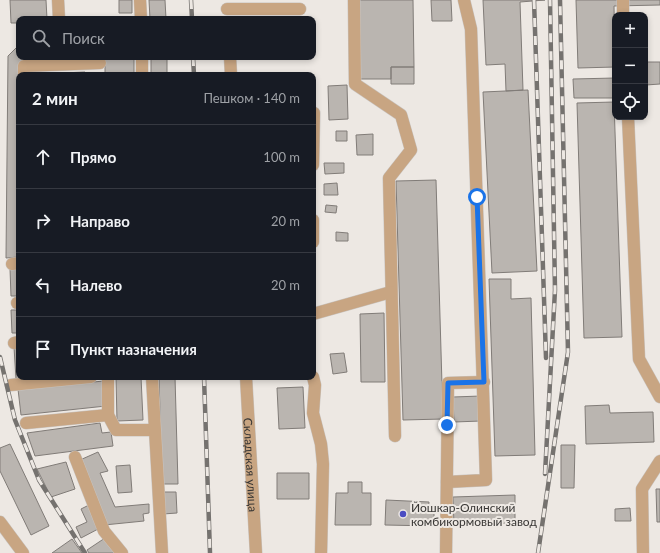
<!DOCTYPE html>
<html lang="ru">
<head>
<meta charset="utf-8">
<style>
	body { margin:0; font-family:Lato,sans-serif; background:#20242c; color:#f1f3f6 }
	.controls { position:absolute; right:12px; top:12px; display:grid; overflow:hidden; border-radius:8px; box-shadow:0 2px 6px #0003 }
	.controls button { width:36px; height:36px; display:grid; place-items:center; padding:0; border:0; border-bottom:1px solid #363941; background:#171b24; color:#f1f3f6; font:20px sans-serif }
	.stop { position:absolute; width:12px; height:12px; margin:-9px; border:3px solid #1a73e8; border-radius:50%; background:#fff }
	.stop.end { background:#1a73e8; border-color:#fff; box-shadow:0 1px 4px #0008 }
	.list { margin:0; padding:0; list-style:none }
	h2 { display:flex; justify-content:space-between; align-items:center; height:52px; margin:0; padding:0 16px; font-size:17px }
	h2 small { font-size:13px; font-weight:400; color:#9ea1a6 }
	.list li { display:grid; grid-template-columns:26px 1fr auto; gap:12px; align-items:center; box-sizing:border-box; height:64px; padding:0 16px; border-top:1px solid #363941 }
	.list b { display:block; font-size:15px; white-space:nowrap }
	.list em { font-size:13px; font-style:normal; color:#9ea1a6 }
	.icon { flex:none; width:22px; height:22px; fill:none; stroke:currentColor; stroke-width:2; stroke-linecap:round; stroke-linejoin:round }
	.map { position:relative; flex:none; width:660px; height:553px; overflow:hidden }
	.search { position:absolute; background:#171b24; box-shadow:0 2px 6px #0003; left:16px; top:16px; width:300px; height:44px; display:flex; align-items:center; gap:10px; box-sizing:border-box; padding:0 14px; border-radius:8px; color:#9ea1a6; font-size:15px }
	.panel { position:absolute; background:#171b24; box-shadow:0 2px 6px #0003; left:16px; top:72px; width:300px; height:308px; border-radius:8px }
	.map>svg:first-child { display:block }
</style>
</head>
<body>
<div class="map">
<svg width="660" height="553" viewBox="0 0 660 553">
	<rect width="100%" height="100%" fill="#ede8e3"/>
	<path fill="#bab5b0" stroke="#817c78" d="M10 0H46L47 19H19V23H11Z
		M119 0H132V13H119Z
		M149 0H165L166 19H150Z
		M358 0H413L414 67H391V79H359Z
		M431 0H451L452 21H432Z
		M483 0H545L520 2 523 90 506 91 505 64 486 65Z
		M576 0H660V5L614 6 615 67 578 68Z
		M19 45V57H26L19 67V257L6 258 8 56Z
		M105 57H134V75H105Z
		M151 57H167V75H151Z
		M645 62H660V84L646 85Z
		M391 67H414V84H391Z
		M85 72V75H62V73Z
		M615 78V98H574L573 79Z
		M347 85 348 119 329 120 328 86Z
		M528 90 537 271 492 273 483 92Z
		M614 102 622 337 584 338 577 103Z
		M336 131H347V141H336Z
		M373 134V155H357L356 135Z
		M324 163H344V173L325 174Z
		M436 180 443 419 403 420 396 181Z
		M337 183 338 195H324V184Z
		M326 205 337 206 336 213 325 212Z
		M336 232 348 233V241H336Z
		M19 268V296H11L10 269Z
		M489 279H511V299L531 298 535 455 495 456Z
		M11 310H19V333H12Z
		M384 313 385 382H361L360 314Z
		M14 347H19V377H52L16 379Z
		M344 353 347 372 333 374 330 354Z
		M116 377H141L143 420 117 421Z
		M159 377H175L178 484H162Z
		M104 381 106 406 21 415 18 389Z
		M303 387 305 428 279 429 277 388Z
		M481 396V421L454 422 453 397Z
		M609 405 610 413 653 412 654 442 586 444 585 406Z
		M100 423 102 433 111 432 113 446 35 456 27 433Z
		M10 444 49 526 31 535 0 471V448Z
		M561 445H575L574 488H561Z
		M98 452 108 471 100 473 115 507 149 504V513L143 514 144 521 104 525 80 460Z
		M66 462 75 489 51 497 37 469Z
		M130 465 132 492 118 493 116 466Z
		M277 473H309V499H277Z
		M348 482H362V493H371V525H335L336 493H348Z
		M656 489H660V522H657Z
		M163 492H176L177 513 163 514Z
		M515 495V523L454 525 453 497Z
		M386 500 429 502 428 512H434V526L385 525Z
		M89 505 100 528 81 538 76 527 87 522 81 509Z
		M630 508 631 521H615V509Z
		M105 538 115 553H89L87 550Z
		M72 539 82 553H52Z"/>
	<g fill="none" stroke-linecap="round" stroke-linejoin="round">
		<g stroke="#c9c4c0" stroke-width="13">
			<g id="minor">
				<path d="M58 0 59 19"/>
				<path d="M140 0 141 19"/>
				<path d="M354 0 355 84 401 115 411 150 389 178 395 436"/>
				<path d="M623 0V15"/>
				<path d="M227 9H300"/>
				<path d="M142 57V75"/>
				<path d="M230 57 231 75"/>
				<path d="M24 75V66L100 63"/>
				<path d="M628 117 639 359 660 397"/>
				<path d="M313 165 314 113"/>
				<path d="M313 220V242"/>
				<path d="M12 264 19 263"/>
				<path d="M17 303H19"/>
				<path d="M313 314 391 292"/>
				<path d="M14 343 19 342"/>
				<path d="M108 377V415L116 430H154"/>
				<path d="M152 377 162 553"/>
				<path id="s1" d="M246 377 256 553"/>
				<path d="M313 377 315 385 313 413 321 444 323 464 321 553"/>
				<path d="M11 385 91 377"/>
				<path d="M26 423 108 415"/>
				<path d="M75 457 104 531 122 553"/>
				<path d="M447 482 486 480 471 29 464 0"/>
				<path d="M0 522 23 553"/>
				<path d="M446 553 448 383 484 382"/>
				<path d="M643 553 642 489 660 461"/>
			</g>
		</g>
		<use href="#minor" stroke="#c8a582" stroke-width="12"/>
		<g stroke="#75726f" stroke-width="4.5">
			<path id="rail" d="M191 0 192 19
				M534 0 546 358
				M193 57 194 75
				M0 357 15 420 39 480 85 553
				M204 377 210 553
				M545 474 555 290 550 0
				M538 553 568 352 560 0"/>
		</g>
		<use href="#rail" stroke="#ede8e3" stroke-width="3" stroke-dasharray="9" stroke-linecap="butt"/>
	</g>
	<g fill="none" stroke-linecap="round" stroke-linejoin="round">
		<path stroke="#1a73e8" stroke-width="5" d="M447 425 448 383 484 382 477 197"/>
	</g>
	<circle fill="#4b4cc2" stroke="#ede8e3" stroke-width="1.5" cx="403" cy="514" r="4"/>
	<g text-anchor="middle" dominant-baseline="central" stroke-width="4" stroke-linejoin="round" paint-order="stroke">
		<g font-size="12" fill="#383634" stroke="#ede8e3">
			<text stroke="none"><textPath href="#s1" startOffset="88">Складская улица</textPath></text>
		</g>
		<g font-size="12" fill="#383634" stroke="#ede8e3" text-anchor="start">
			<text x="411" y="507">Йошкар-Олинский<tspan x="411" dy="14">комбикормовый завод</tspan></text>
		</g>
	</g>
</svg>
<div class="controls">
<button>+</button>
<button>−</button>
<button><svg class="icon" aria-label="locate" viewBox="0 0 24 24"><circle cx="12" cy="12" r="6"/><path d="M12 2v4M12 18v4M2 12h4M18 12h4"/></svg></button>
</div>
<div class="stop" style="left:477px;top:197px"></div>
<div class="stop end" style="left:447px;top:425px"></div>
<div class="search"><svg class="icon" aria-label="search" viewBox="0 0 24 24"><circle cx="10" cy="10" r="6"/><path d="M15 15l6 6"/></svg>Поиск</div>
<section class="panel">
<h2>2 мин<small>Пешком · 140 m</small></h2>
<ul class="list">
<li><svg class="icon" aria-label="ahead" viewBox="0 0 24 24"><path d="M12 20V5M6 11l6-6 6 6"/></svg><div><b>Прямо</b></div><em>100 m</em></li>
<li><svg class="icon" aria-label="right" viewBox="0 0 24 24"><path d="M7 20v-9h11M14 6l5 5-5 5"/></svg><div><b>Направо</b></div><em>20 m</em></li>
<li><svg class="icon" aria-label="left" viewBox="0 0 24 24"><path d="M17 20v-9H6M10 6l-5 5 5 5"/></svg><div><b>Налево</b></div><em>20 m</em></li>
<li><svg class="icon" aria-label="arrive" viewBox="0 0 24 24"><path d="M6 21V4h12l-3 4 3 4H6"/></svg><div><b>Пункт назначения</b></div></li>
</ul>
</section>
</div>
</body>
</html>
